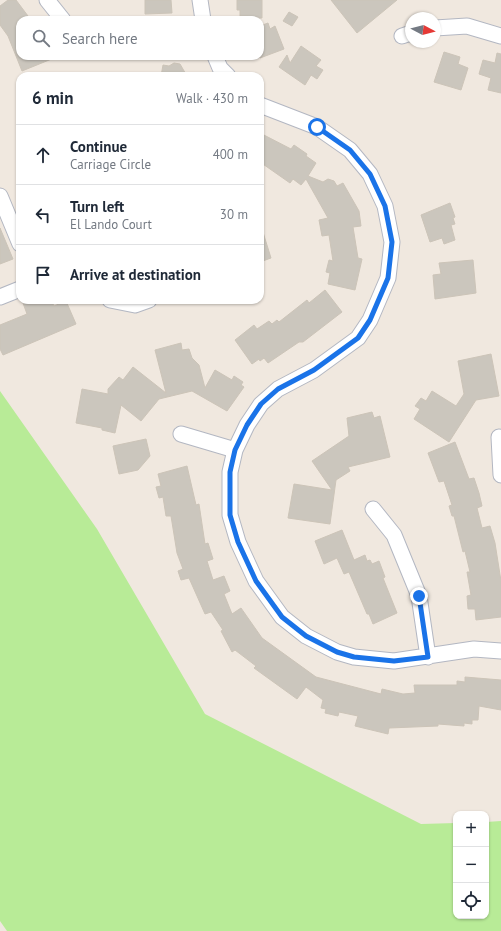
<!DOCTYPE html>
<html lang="en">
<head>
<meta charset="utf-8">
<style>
	body { margin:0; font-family:"PT Sans",sans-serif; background:#f2f2f3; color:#1f2937 }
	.controls { position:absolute; right:12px; bottom:12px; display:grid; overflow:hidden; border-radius:8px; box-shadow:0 1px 3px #0004 }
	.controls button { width:36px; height:36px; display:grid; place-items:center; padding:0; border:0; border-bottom:1px solid #e0e1e3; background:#fff; color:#1f2937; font:20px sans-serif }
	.compass { position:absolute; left:405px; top:12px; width:36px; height:36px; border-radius:50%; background:#fff; box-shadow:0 1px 3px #0004; rotate:97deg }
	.stop { position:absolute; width:12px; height:12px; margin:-9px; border:3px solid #1a73e8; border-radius:50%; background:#fff }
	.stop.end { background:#1a73e8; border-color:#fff; box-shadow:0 1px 4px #0008 }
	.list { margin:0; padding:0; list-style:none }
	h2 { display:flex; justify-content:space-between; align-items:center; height:52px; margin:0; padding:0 16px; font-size:17px }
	h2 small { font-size:13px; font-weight:400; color:#747a83 }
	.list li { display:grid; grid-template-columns:26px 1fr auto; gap:12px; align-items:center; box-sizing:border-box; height:60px; padding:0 16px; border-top:1px solid #e0e1e3 }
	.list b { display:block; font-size:15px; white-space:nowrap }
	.list p { margin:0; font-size:13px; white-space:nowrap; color:#747a83 }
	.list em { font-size:13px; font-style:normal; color:#747a83 }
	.icon { flex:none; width:22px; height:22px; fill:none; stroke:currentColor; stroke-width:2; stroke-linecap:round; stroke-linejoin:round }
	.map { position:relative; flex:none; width:501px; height:931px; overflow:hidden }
	.search { position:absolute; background:#fff; box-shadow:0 1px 3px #0004; left:16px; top:16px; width:248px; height:44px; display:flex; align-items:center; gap:10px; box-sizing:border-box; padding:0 14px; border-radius:12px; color:#747a83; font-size:15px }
	.panel { position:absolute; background:#fff; box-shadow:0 1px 3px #0004; left:16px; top:72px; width:248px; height:232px; border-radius:12px }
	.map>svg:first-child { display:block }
</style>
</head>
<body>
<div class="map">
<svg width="501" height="931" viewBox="0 0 501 931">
	<rect width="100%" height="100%" fill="#f0e8df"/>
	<path fill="#b8eb97" d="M0 391 97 529 205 714 421 824 456 823V916H486V822L501 821V931H7L0 921Z"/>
	<path fill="#cbc6bd" stroke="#ccc4b8" d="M8 0H16L31 20H20V56H59L22 71 8 36 0 25V6Z
		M145 0H171L172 13 145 14Z
		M237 0H262V18H250L247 16H240V10H237Z
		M331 0H397L357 33Z
		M289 12 298 17 292 26 283 21Z
		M268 23 270 29 275 26 284 49 260 58V26Z
		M301 46 321 60 316 66 323 70 317 79 311 75 305 85 279 67 287 55 290 63Z
		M444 52 460 57 458 64 468 68 461 90 434 82Z
		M497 53 501 54V93L488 90 491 78 479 74 483 60 495 63Z
		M174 63 180 64 187 76H161L163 65 169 66Z
		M260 133 291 149 294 145 307 154 306 156 316 163 308 176 323 182 328 179 334 181 337 186 343 183 359 211 361 226 353 227 358 258 362 259 355 290 328 284 330 273 326 272 329 260 333 261 329 235 322 236 319 220 328 218 306 179 301 185 293 179 290 183 260 162Z
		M450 203 455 217 453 218 455 224 451 225 455 240 444 244 442 238 430 242 421 215Z
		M0 228 13 259 0 264Z
		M262 229 271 258 260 262V230Z
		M473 260 476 293 435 299 433 275 441 274 439 263Z
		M325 290 342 312 303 342H299L268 363 264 358 260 361 259 359 252 364 235 340 254 325 257 329 269 321 272 324 277 320 279 322 307 300 309 303Z
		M29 300H51L54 306 66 301 76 324 3 355 0 349V325L27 314 23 303Z
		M181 343 182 350 189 349 192 358 199 365 205 388 215 370 232 380 234 376 243 382 241 385 244 387 227 411 192 391 159 399 141 421 121 405 115 433 102 430V428L76 423 82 389 108 394V389L119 377 123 380 133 367 166 393 155 350Z
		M491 354 499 396 476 400 449 442 414 419 420 409 415 406 421 398 426 401 432 391 456 406 464 394 458 361Z
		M372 412 374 418 380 416 390 457 348 467 350 471 336 480 330 524 288 518 294 484 332 490 312 461 349 436 347 418Z
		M146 439 150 456 138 470 119 474 113 446Z
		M455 442 469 479 474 478 479 493 482 506 477 508 482 528 490 526 495 543 501 581V617L476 620 475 609H468L467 596 471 595 467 572H470L465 551 463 552 454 516H452L449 506 452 505 444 481 439 482 428 453Z
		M187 466 196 505 199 504 205 544 208 543 213 559 207 561 213 580 224 576 230 591 224 594 232 614 241 608 262 638 316 677 381 694 382 689 403 694 415 693 414 685H457V681L465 682V677L501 680V710L479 706 478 720H472V724L464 723V726L438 724V726L389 728 388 734 355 726 358 716 339 712 338 716 325 713 326 709 321 708 323 700 306 687 297 699 254 668 256 666 235 650 232 652 221 631 223 630 211 612 205 614 189 578 181 580 178 571 183 569 177 553 171 516H166L163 497 159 498 156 487 161 486 158 474Z
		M342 530 354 560 365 555 367 561 370 560 372 564 379 561 385 577 383 578 397 613 373 624 369 614H367L349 572 344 574 337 558 324 564 315 541Z"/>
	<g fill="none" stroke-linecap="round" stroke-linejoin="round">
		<g stroke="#b3b7c2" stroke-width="17">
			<path id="street" d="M47 0 63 20
				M200 0 203 20
				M435 28 467 26 501 36
				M402 36 411 33
				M215 56 220 68 228 76
				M260 105 317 127 350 150 370 174 385 206 392 242 388 278 370 320 358 338 314 370 278 389 261 404 247 425 235 450 230 472V515L238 542 256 581 282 617 306 636 337 652 354 657 394 661 474 649 501 651
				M0 196 20 244
				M0 297 20 289
				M110 300 135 305 149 300
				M181 434 235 450
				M499 437 501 475
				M373 509 394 535 419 596 428 657"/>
		</g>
		<use href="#street" stroke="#fff" stroke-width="15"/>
	</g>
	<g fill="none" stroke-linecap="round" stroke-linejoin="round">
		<path stroke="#1a73e8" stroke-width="5" d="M317 127 350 150 370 174 385 206 392 242 388 278 370 320 358 338 314 370 278 389 261 404 247 425 235 450 230 472V515L238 542 256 581 282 617 306 636 337 652 354 657 394 661 428 657 419 596"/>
	</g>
</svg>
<div class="controls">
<button>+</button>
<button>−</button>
<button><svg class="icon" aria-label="locate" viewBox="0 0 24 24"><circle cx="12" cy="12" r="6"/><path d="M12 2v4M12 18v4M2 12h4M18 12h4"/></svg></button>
</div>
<svg class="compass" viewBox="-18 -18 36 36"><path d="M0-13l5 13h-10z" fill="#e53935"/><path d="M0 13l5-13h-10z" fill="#747a83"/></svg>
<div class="stop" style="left:317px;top:127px"></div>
<div class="stop end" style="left:419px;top:596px"></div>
<div class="search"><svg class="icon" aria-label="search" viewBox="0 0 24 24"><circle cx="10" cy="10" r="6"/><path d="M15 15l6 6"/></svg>Search here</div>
<section class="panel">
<h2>6 min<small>Walk · 430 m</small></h2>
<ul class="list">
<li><svg class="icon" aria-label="ahead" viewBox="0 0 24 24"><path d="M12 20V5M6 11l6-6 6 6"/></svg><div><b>Continue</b><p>Carriage Circle</p></div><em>400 m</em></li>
<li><svg class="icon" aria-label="left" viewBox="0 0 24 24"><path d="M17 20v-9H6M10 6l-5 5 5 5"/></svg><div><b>Turn left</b><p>El Lando Court</p></div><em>30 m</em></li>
<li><svg class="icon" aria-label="arrive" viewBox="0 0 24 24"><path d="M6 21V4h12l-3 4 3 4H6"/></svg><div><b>Arrive at destination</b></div></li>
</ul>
</section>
</div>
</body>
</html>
